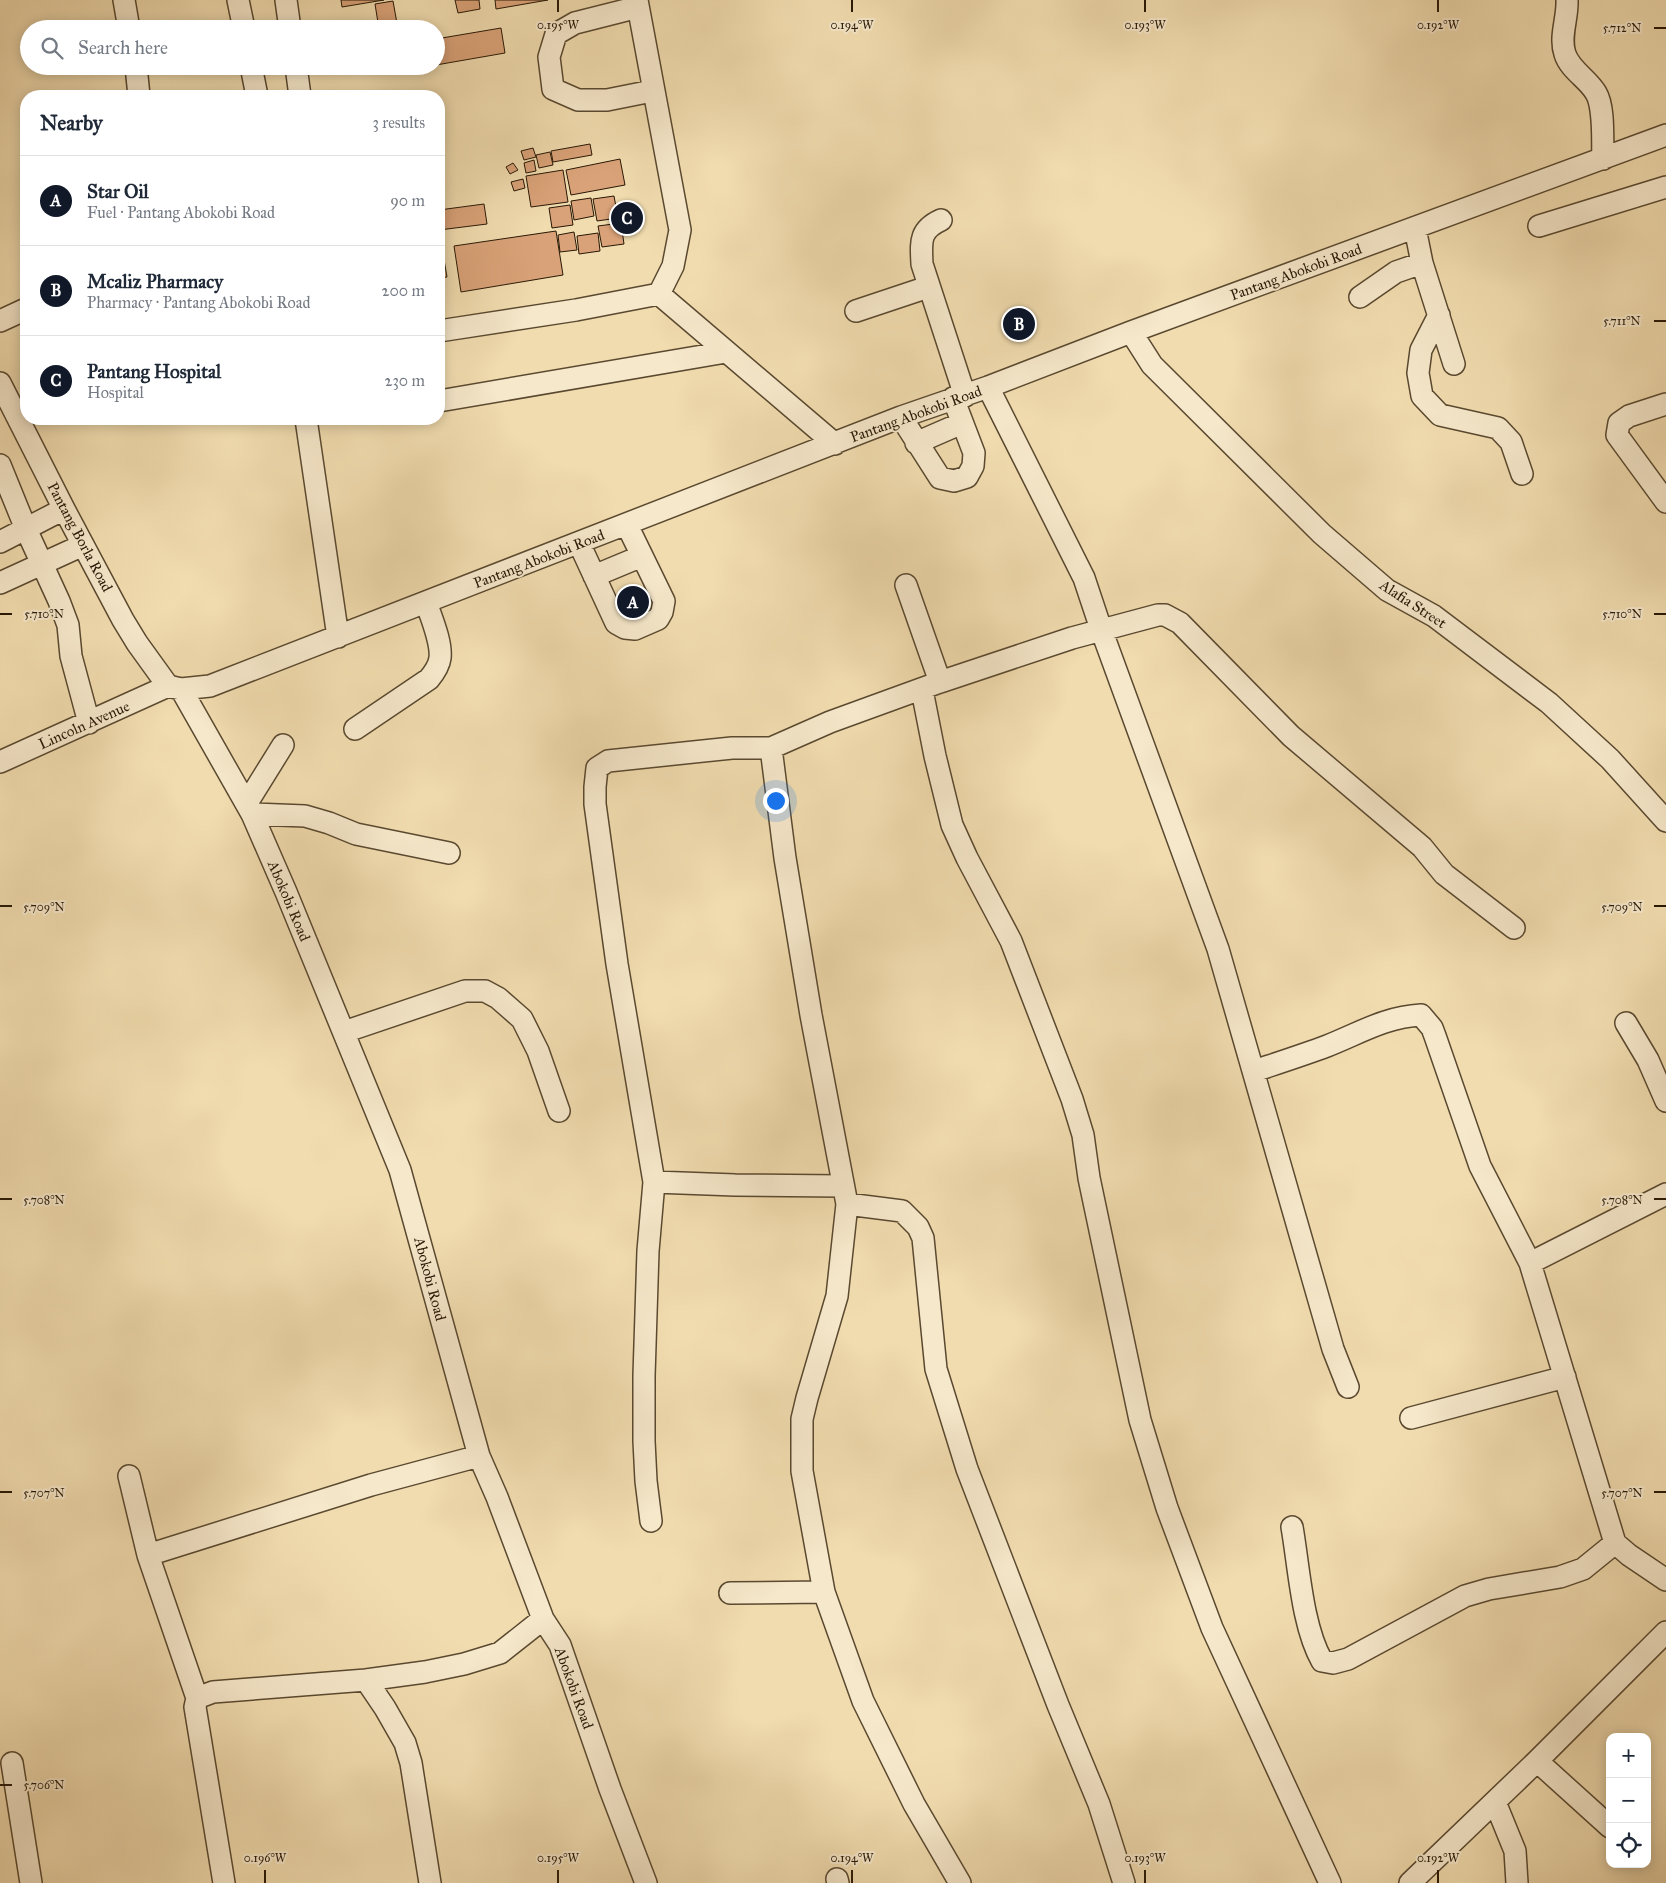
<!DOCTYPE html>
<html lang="en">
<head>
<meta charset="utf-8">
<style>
	body { margin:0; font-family:"IM FELL Great Primer",serif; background:#f2f2f3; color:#1f2937 }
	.controls { position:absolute; right:15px; bottom:15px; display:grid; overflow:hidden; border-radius:10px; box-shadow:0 2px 12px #0003 }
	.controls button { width:45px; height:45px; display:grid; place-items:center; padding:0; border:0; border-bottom:1px solid #e0e1e3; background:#fff; color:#1f2937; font:25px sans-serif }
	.you { position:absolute; left:775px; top:800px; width:18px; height:18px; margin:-12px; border:4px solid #fff; border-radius:50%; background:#1a73e8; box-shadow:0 0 0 8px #1a73e833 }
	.badge { display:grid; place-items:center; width:32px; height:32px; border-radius:50%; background:#111827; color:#fff; font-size:16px; font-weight:700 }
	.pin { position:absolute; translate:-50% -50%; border:2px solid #fff; box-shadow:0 1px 5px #0006 }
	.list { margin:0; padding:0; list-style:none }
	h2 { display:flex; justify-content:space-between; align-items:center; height:65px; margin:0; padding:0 20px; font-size:21px }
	h2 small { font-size:16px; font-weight:400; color:#747a83 }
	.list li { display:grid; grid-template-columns:32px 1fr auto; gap:15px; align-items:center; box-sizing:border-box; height:90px; padding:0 20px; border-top:1px solid #e0e1e3 }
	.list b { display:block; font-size:19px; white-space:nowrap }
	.list p { margin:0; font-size:16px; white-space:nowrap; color:#747a83 }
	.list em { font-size:16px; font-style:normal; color:#747a83 }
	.icon { flex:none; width:28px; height:28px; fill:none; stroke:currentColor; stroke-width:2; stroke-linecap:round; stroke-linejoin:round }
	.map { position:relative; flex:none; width:1666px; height:1883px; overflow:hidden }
	.search { position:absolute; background:#fff; box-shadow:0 2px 12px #0003; left:20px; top:20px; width:425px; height:55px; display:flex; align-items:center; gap:12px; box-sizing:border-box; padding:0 18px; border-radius:28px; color:#747a83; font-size:19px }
	.panel { position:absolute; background:#fff; box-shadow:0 2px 12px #0003; left:20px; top:90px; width:425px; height:335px; border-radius:20px }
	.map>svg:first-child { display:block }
</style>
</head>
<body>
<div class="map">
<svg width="1666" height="1883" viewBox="0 0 1666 1883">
	<rect width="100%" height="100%" fill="#f1dcaf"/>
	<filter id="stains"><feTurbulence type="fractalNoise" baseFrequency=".004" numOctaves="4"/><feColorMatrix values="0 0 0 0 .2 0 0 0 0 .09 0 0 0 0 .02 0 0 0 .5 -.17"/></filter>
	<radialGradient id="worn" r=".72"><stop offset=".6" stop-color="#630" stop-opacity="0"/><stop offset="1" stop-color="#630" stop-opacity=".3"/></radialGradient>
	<path fill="#daa278" stroke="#271806" d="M341 0H384L342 7Z
		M455 0H479L480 9 458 13Z
		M495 0H548L496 9Z
		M393 1 398 29H379L375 4Z
		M501 28 505 53 436 65V39Z
		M590 144 592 155 553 162 551 151Z
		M533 148 536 157 524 160 521 151Z
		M550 152 553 165 539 168 536 155Z
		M620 159 625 185 571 195 566 170Z
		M534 160 536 171 526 173 524 163Z
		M513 163 518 170 510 174 506 167Z
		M563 170 568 202 531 207 526 176Z
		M523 179 525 188 514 191 511 182Z
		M614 196 618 218 597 221 593 199Z
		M591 198 594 216 574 220 571 201Z
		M484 204 487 224 439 230V210Z
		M570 205 573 225 552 228 549 208Z
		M621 223 624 244 602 247 598 226Z
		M556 231 563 275 461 292 454 246Z
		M574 232 577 250 560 252 558 235Z
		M598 233 600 251 579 254 577 236Z
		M443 254 447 277 439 278V255Z"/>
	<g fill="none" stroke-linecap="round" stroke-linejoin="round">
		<g stroke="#5a4930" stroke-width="24">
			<path id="minor" d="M124 0 129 29
				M238 0 244 29
				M286 0 290 29
				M637 0 680 230 673 266 659 294
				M1567 0C1568 18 1559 37 1565 54 1570 70 1588 79 1596 93 1605 108 1602 142 1603 159
				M638 7 575 23 556 34 549 57 553 89 578 100H607L652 91
				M136 66 139 96
				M251 66 257 96
				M296 66 300 96
				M941 220C919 230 921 242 922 264L965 396
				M1539 226 1666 187
				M1415 228 1422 263 1454 364
				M659 294 835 444
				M1360 297 1396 272 1422 263
				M856 311 928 287
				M1439 315 1421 350 1418 373 1422 396 1440 415 1498 428 1511 442 1522 474
				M0 321 26 309
				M439 331 576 310 659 294
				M1131 332 1152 365 1322 534 1387 590 1434 616 1549 703 1610 759 1666 821
				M0 383 64 509 123 620 137 643 168 686
				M988 387 1084 578 1101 629 1218 949 1333 1349 1348 1387
				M439 401 726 352
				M1666 404 1629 416 1619 423 1617 435 1666 502
				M901 417 940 478 954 481 967 477 973 466 974 453 953 398
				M306 419 338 637
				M916 443 962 423
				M0 465 26 529 59 601 68 625 71 656 89 723
				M0 542 64 509
				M579 543 616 623 625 628 635 629 658 619 662 612 664 601 627 525
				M594 576 642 556
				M0 583 83 545
				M906 585 940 682
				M168 686 181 689 210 686 901 417 988 387 1131 332 1666 135
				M181 689 252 814 286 892 400 1170 479 1456 497 1497 543 1619 560 1645 610 1789 646 1883
				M922 690 935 756 952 825 967 858 1011 941 1072 1099 1083 1135 1089 1178 1140 1420 1167 1508 1212 1628 1330 1883
				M355 729 429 679C434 673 439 666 440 658 442 642 431 617 426 602
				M771 748 785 858 811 1015 847 1204 837 1296 807 1398 802 1419V1471L824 1592 863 1701 914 1804 960 1883
				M0 762 168 686
				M247 803 283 745
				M252 814 305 816 329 823 356 834 449 853
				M1626 1023 1648 1060 1666 1101
				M344 1032 465 991H485L498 998 522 1019 538 1051 559 1111
				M1254 1071C1278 1063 1303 1055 1327 1046 1360 1033 1385 1017 1421 1015L1432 1028 1435 1036 1480 1166 1530 1263 1615 1543 1629 1555 1666 1580
				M654 1182 735 1185 842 1186
				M847 1204 902 1211 918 1227 923 1238 936 1369 967 1469 1058 1705 1099 1804 1124 1883
				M1530 1263 1666 1194
				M1411 1418 1565 1377
				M129 1476 148 1555 197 1698 195 1707 224 1883
				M651 1521 646 1481 644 1441V1376L648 1251 654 1182 617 964 595 804V787L597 768 608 761 732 748H771L830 722 940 682 1072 638 1158 615H1165L1180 623 1291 736 1422 847 1444 874 1514 928
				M1292 1527C1299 1567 1302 1626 1322 1661L1333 1663 1348 1659 1465 1596 1489 1589 1560 1577 1583 1569 1615 1543
				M148 1555 371 1485 479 1456
				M730 1593 824 1592
				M366 1680 385 1708 405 1743 411 1763 430 1883
				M197 1698 213 1692 366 1680 425 1672 464 1664 500 1653 543 1619
				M1537 1761 1610 1827
				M12 1763 31 1883
				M1495 1802 1515 1851 1517 1883
				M837 1879 838 1883
				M1410 1883 1537 1761 1666 1632"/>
		</g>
		<use href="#minor" stroke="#f6e8cb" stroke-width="21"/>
	</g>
	<path fill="none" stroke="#271806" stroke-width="2" d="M558 0V12M852 0V12M1145 0V12M1438 0V12M1654 28H1666M1654 321H1666M0 614H12M1654 614H1666M0 906H12M1654 906H1666M0 1199H12M1654 1199H1666M0 1492H12M1654 1492H1666M0 1785H12M265 1870V1883M558 1870V1883M852 1870V1883M1145 1870V1883M1438 1870V1883"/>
	<g text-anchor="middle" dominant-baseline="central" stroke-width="4" stroke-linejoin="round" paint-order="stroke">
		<g font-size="15" fill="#271806" stroke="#f6e8cb">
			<text transform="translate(1296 272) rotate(-20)">Pantang Abokobi Road</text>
			<text transform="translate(916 414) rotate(-20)">Pantang Abokobi Road</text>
			<text transform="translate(80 537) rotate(62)">Pantang Borla Road</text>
			<text transform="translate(539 559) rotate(-21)">Pantang Abokobi Road</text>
			<text transform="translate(1413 604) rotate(33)">Alafia Street</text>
			<text transform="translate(84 725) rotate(-24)">Lincoln Avenue</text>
			<text transform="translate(289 901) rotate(67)">Abokobi Road</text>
			<text transform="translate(430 1279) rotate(75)">Abokobi Road</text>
			<text transform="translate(574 1688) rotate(70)">Abokobi Road</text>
		</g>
	</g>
	<g font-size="12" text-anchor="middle" fill="#271806" stroke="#f6e8cb" stroke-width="4" stroke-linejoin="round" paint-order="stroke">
		<text x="558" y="29">0.195°W</text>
		<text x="852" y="29">0.194°W</text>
		<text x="1145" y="29">0.193°W</text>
		<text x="1438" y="29">0.192°W</text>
		<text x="1622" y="32">5.712°N</text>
		<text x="1622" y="325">5.711°N</text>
		<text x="44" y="618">5.710°N</text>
		<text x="1622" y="618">5.710°N</text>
		<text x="44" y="911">5.709°N</text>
		<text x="1622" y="911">5.709°N</text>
		<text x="44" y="1204">5.708°N</text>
		<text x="1622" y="1204">5.708°N</text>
		<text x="44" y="1497">5.707°N</text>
		<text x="1622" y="1497">5.707°N</text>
		<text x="44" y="1789">5.706°N</text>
		<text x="265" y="1862">0.196°W</text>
		<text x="558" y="1862">0.195°W</text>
		<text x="852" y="1862">0.194°W</text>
		<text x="1145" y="1862">0.193°W</text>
		<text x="1438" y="1862">0.192°W</text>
	</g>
	<rect width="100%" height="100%" filter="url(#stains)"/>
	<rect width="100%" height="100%" fill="url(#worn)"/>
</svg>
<div class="controls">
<button>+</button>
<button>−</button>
<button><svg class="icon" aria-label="locate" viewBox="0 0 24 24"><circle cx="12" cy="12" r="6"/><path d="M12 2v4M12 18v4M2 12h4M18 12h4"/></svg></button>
</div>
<div class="you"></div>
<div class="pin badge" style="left:633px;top:602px">A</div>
<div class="pin badge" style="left:1019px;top:324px">B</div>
<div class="pin badge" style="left:627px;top:218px">C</div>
<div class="search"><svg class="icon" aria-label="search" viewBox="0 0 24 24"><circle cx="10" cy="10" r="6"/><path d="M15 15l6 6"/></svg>Search here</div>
<section class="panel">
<h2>Nearby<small>3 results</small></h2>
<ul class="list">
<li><span class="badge">A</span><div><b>Star Oil</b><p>Fuel · Pantang Abokobi Road</p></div><em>90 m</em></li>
<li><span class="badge">B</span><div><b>Mcaliz Pharmacy</b><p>Pharmacy · Pantang Abokobi Road</p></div><em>200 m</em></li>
<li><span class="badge">C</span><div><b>Pantang Hospital</b><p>Hospital</p></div><em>230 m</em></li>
</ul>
</section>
</div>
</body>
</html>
